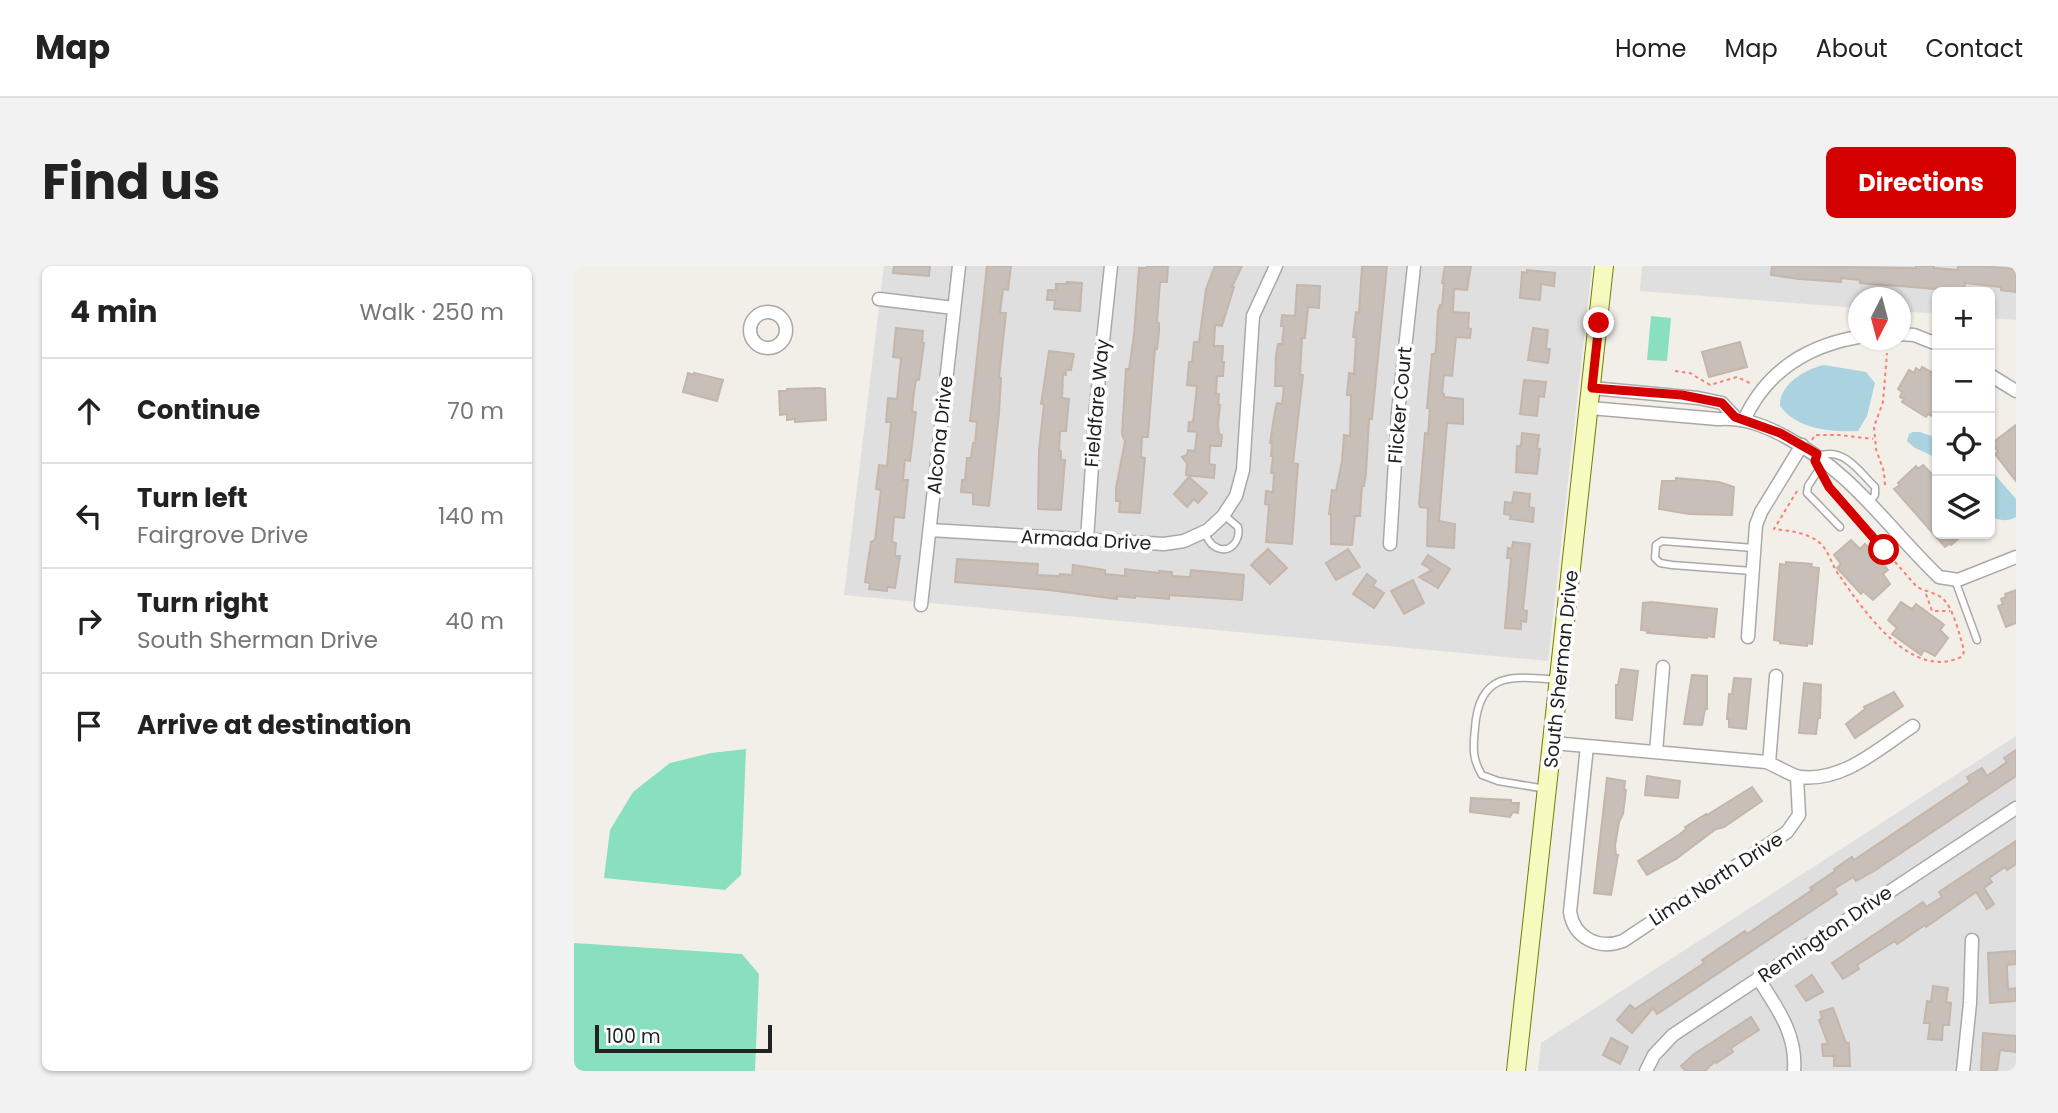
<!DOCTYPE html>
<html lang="en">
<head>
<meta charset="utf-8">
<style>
	body { margin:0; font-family:Poppins,sans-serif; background:#f2f2f2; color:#222 }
	.controls { position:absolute; right:21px; top:21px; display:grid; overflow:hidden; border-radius:10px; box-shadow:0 2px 5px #0004 }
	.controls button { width:63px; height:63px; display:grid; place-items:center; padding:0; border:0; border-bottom:2px solid #e0e0e0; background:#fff; color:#222; font:35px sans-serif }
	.compass { position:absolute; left:1274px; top:21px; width:63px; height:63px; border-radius:50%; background:#fff; box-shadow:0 2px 5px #0004; rotate:186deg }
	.scale { position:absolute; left:21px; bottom:18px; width:177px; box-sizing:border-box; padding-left:7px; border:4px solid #222; border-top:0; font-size:19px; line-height:24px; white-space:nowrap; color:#222; -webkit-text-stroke:5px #fff; paint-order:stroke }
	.stop { position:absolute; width:21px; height:21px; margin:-16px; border:5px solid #d40000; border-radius:50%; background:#fff }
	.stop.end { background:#d40000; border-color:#fff; box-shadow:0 2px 7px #0008 }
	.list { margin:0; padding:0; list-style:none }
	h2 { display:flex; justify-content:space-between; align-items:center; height:91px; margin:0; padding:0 28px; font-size:30px }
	h2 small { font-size:23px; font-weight:400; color:#767676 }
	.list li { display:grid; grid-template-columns:46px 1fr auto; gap:21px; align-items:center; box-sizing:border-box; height:105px; padding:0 28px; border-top:2px solid #e0e0e0 }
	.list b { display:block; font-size:26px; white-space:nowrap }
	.list p { margin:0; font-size:23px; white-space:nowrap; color:#767676 }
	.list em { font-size:23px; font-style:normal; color:#767676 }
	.icon { flex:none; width:38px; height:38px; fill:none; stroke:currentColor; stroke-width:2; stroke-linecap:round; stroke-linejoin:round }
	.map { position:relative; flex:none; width:1442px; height:805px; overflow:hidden; border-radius:10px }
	header { display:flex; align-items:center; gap:42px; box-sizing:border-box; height:98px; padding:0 35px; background:#fff; border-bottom:2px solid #e0e0e0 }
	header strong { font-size:33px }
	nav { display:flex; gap:38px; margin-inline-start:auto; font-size:24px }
	.intro { display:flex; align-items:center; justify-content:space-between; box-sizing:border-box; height:168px; padding:0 42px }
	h1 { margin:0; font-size:49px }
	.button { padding:18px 32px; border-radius:10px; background:#d40000; color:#fff; font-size:24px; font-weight:700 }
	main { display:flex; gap:42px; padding:0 42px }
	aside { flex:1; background:#fff; border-radius:10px; box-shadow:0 2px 5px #0004 }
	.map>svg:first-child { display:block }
</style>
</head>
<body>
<header>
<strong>Map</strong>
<nav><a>Home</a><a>Map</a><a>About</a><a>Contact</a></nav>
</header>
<div class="intro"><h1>Find us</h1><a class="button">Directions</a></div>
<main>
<aside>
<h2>4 min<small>Walk · 250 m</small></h2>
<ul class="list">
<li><svg class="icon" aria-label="ahead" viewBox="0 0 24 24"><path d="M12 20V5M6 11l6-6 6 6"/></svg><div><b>Continue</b></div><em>70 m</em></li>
<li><svg class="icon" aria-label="left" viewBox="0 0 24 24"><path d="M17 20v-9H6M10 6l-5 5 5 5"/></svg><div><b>Turn left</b><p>Fairgrove Drive</p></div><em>140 m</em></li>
<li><svg class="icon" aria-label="right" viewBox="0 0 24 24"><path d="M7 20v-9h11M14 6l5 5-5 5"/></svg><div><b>Turn right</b><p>South Sherman Drive</p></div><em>40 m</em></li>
<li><svg class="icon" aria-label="arrive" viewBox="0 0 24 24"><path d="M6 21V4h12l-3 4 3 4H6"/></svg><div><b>Arrive at destination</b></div></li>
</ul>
</aside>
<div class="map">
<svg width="1442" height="805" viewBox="0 0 1442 805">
	<rect width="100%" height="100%" fill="#f2efe9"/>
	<path fill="#e0dfdf" d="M310 0H1018L974 395 270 329Z
		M1068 0H1442V54L1416 52V26H1363V48L1327 45 1326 32H1284V42L1066 25Z
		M1442 470V805H964L967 777Z"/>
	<path fill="#88e0be" d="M1077 50 1097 52 1093 95 1073 94Z
		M172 483 167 609 151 624 30 612 36 564 59 526 96 497 137 487Z
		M0 677 168 688 185 708 181 805H0Z"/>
	<path fill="#aad3df" d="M1250 99 1292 106 1301 117 1293 150 1284 165C1257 166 1224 164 1206 140 1205 118 1232 103 1250 99Z
		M1339 166H1346L1363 172V192L1341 182 1333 175 1335 168Z
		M1416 203 1442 233V251C1433 256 1424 255 1416 249Z"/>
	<path fill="#c7bfb8" stroke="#c4b6ab" stroke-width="2" d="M320 0H356L355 10 319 7Z
		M413 0H437L434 24 429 23 426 47H432L425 111 427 112 425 147 415 240 399 238V227L387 226 388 214H391L393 192H397L399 177H401L403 156 396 155Z
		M573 0H594L593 16H586L583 57H585V66L583 83 581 82 574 171H568L567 191 571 192 566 247 545 246 546 235H542V222L551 175 548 168 552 103H555L560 69 565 2H572Z
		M641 0H668L658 21H660L648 60 641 59 640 80H649L648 96H650L649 110H643L642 128H645L644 139H646L644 158 645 168 648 169 647 180H636L635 198 641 199 640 212 612 209 613 197 608 191 613 189 614 184 621 185 623 166 614 165 615 156H619L623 120 613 119 615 96H618L620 76H625L632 23Z
		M788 0H813L798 153H795L792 208 790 220H788L786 250H781L778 279 757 278V248H755L758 224 762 225 768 195 770 169 776 170 777 129H773L775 107 780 108 782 71H779L782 46 785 47Z
		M871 0H897L893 24 880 23 879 46 895 47 894 62 897 63 896 72 882 71 878 110 870 109 868 127 870 128V131L889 133V158L873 157 865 255 881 258 880 282 853 280 854 242 846 241 845 238 851 167 854 168 856 143 853 142 858 88H861L862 82 864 45 866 39 868 40 870 17H868Z
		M1198 0 1342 2V0H1360V2L1384 4V0H1407L1442 3V26L1427 24V21L1391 17 1390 26H1372V24L1326 20 1295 18 1286 17V14L1267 12V16L1225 13 1197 9Z
		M953 4 981 7 980 20 967 18 966 34 946 32 948 6 953 7Z
		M493 16 508 17 506 45 480 43 481 34H473L474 24H482V18H493Z
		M723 19 746 20 745 42 734 41 731 72H728L726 109H729L719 197 724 198 718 278 692 276 695 239 691 238 692 225 699 226 700 207H697L699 190H697L698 177H696L701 145 703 137 708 138 710 120H701L702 89 704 78H708L710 60H707L708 49 721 50Z
		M322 62 349 65 348 77H350L345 114H342L340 126 338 146H342L336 195 331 194 329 214H334L330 252 320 251 318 276 322 277 321 290H326L321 322 313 321V325L295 323 296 317 291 316 297 276 301 274 307 224 302 223 305 199 313 200 317 156H312L314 132 323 133 327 92 319 91Z
		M959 62 974 64 972 83H976L974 97 954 94Z
		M1166 76 1173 101 1135 111 1128 86Z
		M475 85 500 88 497 104H492V109L489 108 488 132 495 133 492 165H486L485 185H487V194H491L487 244 464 243 465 184 470 138H467Z
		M1348 101 1363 109V141L1358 150 1354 148 1352 151 1328 136 1330 133 1326 131 1328 126 1324 123 1335 104 1340 107 1342 102 1346 105Z
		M114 107 119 109 120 107 149 114 143 135 109 126Z
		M950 114 972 116 970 131 965 130 963 150 946 148Z
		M245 122 251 123 252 154 221 156V153L213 154V148L206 149 205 125H213V123Z
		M1442 159V215L1421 188 1424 186 1418 177Z
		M948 167 965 169 963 182 966 183 963 208 942 206 943 180H947Z
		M1349 199 1363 213V268H1390L1377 279 1375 278 1371 281 1320 223 1326 219 1324 217 1342 200 1344 203Z
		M615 211 633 227 624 237 620 233 613 241 600 228Z
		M1102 212 1145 216 1160 221 1158 249 1115 248 1085 243 1088 215H1102Z
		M940 226 956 228 955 241 960 242 959 256 936 253 937 249 930 248 931 236 938 237Z
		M1277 274 1286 283 1291 278 1314 304 1309 308 1316 318 1299 334 1289 325 1287 328 1263 302 1267 298 1260 289Z
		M939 276 956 278 949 344 953 345 952 356 947 355V363L931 362 937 292H933L934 282 938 283Z
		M694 283 713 302 696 318 677 299Z
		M774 283 786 301 762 314 752 297Z
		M854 289 876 303 864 322 845 311 858 304 848 298Z
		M383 293 464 298 463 309 485 310 486 308 498 309 499 299 531 304V308L551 310V303L585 307V305L598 306V310L616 311 617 304 670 309 668 334 595 329V333L561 330V332L543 330V333L475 324 381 316Z
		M1212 296 1238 298 1237 301 1245 302 1238 378 1233 377V380L1206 377V375L1200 374 1206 298 1212 299Z
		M793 308 802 315 799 320 810 327 800 342 779 328Z
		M839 314 850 337 830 348 817 325Z
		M1442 324V357L1432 361 1424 340 1429 338 1427 333 1432 331 1431 328Z
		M1077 336 1143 343 1140 371 1133 370V372L1073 367 1074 365 1067 364 1069 337Z
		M1327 336 1338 343 1342 338 1368 357 1370 359 1366 364 1374 372 1361 390 1350 384 1347 389 1318 368 1323 362 1314 354Z
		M1047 403 1064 405 1058 454 1042 452V419H1044Z
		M1118 409 1133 410V443H1131L1128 459 1110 458Z
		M1160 412 1177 413 1172 463 1155 461V453H1153L1155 428H1158Z
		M1230 417 1247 419 1246 452H1244L1242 468 1225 467Z
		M1320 426 1329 440 1281 472 1272 458 1291 443 1290 441Z
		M1442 484V510L1300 605 1282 615 1279 611 1260 623 1263 628 1083 748 1079 742 1058 767 1043 754 1056 739 1061 743 1130 697 1128 694 1171 665 1173 668 1238 624 1236 622 1261 605 1260 603 1278 591 1280 594 1396 516 1393 511 1408 502 1413 510 1433 496 1430 492Z
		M1073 510 1106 515 1104 532 1071 529Z
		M1033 512 1051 515 1050 523 1052 524 1049 548 1045 556 1041 580 1042 589H1044L1037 629 1020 627Z
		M1178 521 1188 535 1150 561 1142 563 1102 593 1073 609 1064 595 1106 568 1112 563 1111 561 1132 548 1133 549Z
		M897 532 937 534V537H945L944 547 939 546 936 551 896 546Z
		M1442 575V598L1433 604 1431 601 1415 612 1418 616 1410 622 1420 638 1413 643 1402 626 1352 661 1351 659 1323 678 1321 675 1283 699 1285 703 1269 713 1258 697 1349 636 1352 641 1368 631 1365 626Z
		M1442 685V698L1433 699V704L1434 723 1442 722V735L1416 737 1414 687Z
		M1238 709 1249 726 1232 735 1222 720Z
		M1359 720 1374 722 1372 736 1377 737 1375 759H1369L1368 774 1354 773 1356 757H1350L1353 735 1357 736Z
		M1259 742 1272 777H1275L1276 800H1260V790H1249L1248 778H1254L1245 754 1248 752 1246 746Z
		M1177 751 1185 764 1157 782 1159 786 1142 797 1141 795 1131 805H1112L1107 800 1120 788Z
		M1409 767 1442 770V786L1426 784 1423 805H1407Z
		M1037 772 1054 781 1046 798 1029 789Z"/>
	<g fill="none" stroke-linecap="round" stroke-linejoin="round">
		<g stroke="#a9a9a9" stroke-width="9">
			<path id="lane" d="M1244 190C1270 181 1284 204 1301 221V229L1295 236
				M1250 196 1234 220 1233 227 1266 261
				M630 266C633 271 635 277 640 280 655 290 667 275 664 261L650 249
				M1178 305 1098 299 1086 297 1081 292 1082 279 1088 275 1180 282
				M1381 314 1403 374
				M972 523 924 515 908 509C898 493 899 481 901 462 905 405 938 410 984 414"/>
		</g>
		<g stroke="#a9a9a9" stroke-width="15">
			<path id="street" d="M305 33 380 42
				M176 64a18 18 0 1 1 36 0a18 18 0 1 1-36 0Z
				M1326 68 1340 69 1363 78
				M1416 109 1442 125
				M1018 122 1124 132 1148 137 1161 151
				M1016 142 1144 153C1168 151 1189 159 1210 170 1280 207 1310 258 1365 311L1384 314 1442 291
				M1170 154C1192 106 1233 80 1284 71
				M356 264 590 278 610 275 634 264 649 250 662 230 669 204 679 50 702 0
				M513 274 522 140 537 0
				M816 278 824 147 840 0
				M347 339 385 0
				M1174 371 1182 259 1187 246 1228 179
				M979 477 1192 496C1201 499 1218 510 1226 511 1270 516 1305 482 1339 460
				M1013 480 996 646C1000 672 1025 684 1049 675L1213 566 1225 549 1223 511
				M1082 486 1089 401
				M1195 497 1202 410
				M1184 712C1203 742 1223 768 1220 805
				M1072 805 1080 789 1099 769 1442 542
				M1389 805 1396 737 1398 674"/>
		</g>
		<g stroke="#707d05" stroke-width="20">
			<path id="secondary" d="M942 805 1030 0"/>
		</g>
		<path stroke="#fa8072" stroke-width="2" stroke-dasharray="3.5 3.5" stroke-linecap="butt" d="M1101 105 1116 107 1136 119 1163 111 1178 118
			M1238 174 1241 169H1265L1299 173
			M1311 219 1310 206 1302 183 1300 161 1309 136 1313 87
			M1223 225 1200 263C1216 265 1233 266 1246 277 1255 285 1258 300 1265 309 1290 345 1338 417 1389 390L1390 384C1386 371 1379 340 1368 332 1362 327 1351 325 1343 321L1255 221 1250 211
			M1304 289 1310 283
			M1352 328 1358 345H1376"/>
		<use href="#lane" stroke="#fff" stroke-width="6"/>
		<use href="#street" stroke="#fff" stroke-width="12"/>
		<use href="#secondary" stroke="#f7fabf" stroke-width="18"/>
	</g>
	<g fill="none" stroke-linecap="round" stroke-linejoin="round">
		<path stroke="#d40000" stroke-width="9" d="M1025 57 1018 122 1108 129 1148 137 1161 151 1206 167 1243 188 1241 195 1255 221 1310 284"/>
	</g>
	<g text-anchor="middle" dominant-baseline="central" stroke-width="7" stroke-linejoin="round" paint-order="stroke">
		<g font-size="19" fill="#222" stroke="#fff">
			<text transform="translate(523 137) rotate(-85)">Fieldfare Way</text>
			<text transform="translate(826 139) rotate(-85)">Flicker Court</text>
			<text transform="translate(366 169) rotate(-84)">Alcona Drive</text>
			<text transform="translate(512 274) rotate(3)">Armada Drive</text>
			<text transform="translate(987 403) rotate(-84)">South Sherman Drive</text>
			<text transform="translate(1142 613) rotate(-33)">Lima North Drive</text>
			<text transform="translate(1251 668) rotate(-34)">Remington Drive</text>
		</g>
	</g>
</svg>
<div class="controls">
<button>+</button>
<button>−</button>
<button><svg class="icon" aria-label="locate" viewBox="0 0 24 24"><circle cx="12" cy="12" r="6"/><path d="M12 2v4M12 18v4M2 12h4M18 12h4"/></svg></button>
<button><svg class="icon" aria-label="layers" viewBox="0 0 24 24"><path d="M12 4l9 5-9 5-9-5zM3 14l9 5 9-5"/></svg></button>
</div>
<svg class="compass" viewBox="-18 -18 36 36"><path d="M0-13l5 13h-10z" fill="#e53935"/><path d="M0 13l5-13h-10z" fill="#767676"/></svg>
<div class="scale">100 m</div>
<div class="stop" style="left:1310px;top:284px"></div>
<div class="stop end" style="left:1025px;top:57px"></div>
</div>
</main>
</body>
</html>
